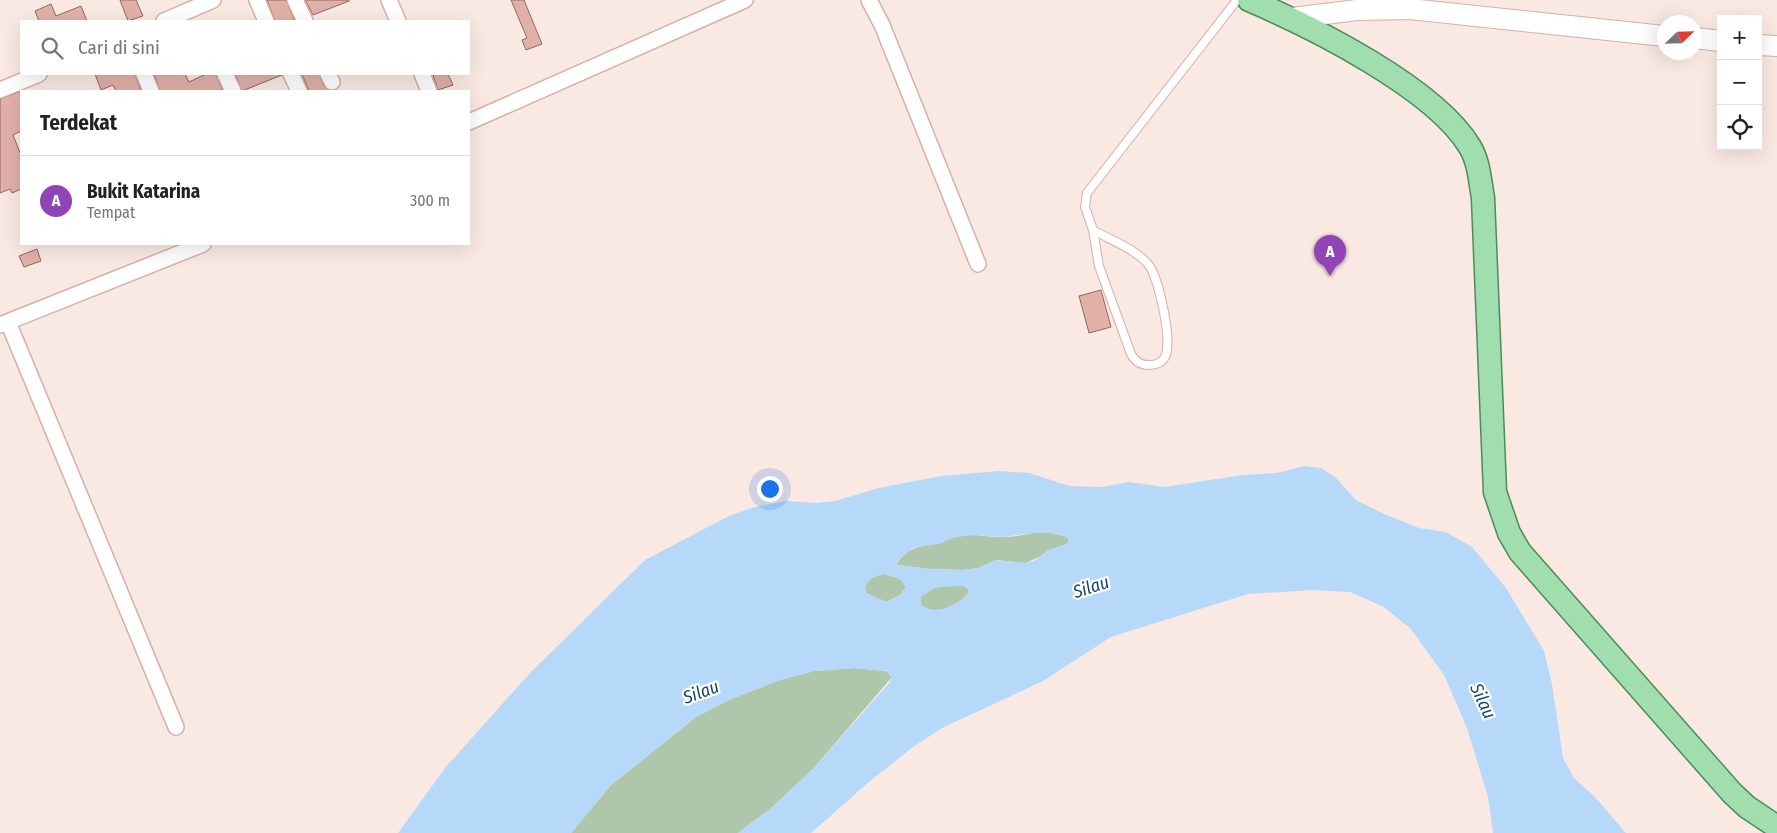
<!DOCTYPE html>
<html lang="id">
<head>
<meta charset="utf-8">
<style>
	body { margin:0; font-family:"Fira Sans Condensed",sans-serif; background:#f6f6f6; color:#222 }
	.controls { position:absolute; right:15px; top:15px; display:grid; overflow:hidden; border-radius:0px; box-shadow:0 5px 20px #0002 }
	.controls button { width:45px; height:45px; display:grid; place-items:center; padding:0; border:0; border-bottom:1px solid #e0e0e0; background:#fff; color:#222; font:25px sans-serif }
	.compass { position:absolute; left:1657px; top:15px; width:45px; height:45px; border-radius:50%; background:#fff; box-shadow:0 5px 20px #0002; rotate:67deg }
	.you { position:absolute; left:769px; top:488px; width:18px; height:18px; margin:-12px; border:4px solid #fff; border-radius:50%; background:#1a73e8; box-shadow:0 0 0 8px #1a73e833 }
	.badge { display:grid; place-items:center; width:32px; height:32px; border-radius:50%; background:#9044b6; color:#fff; font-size:16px; font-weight:700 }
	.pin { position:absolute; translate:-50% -41px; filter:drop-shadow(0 1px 2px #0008) }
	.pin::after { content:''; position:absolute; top:26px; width:18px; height:15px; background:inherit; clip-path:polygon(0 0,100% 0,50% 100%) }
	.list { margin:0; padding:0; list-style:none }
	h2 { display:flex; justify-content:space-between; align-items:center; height:65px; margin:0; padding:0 20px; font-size:21px }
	h2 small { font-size:16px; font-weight:400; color:#767676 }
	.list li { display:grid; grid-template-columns:32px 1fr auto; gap:15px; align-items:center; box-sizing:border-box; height:90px; padding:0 20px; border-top:1px solid #e0e0e0 }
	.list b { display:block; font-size:19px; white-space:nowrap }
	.list p { margin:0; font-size:16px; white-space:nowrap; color:#767676 }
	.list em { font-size:16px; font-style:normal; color:#767676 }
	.icon { flex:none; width:28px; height:28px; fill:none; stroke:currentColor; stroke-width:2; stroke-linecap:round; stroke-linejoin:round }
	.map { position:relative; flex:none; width:1777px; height:833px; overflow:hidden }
	.search { position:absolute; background:#fff; box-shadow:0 5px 20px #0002; left:20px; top:20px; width:450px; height:55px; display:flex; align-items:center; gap:12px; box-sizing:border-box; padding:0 18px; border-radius:0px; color:#767676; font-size:19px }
	.panel { position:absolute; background:#fff; box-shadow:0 5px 20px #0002; left:20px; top:90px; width:450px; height:155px; border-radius:0px }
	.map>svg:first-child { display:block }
</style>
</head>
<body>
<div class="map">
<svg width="1777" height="833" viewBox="0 0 1777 833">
	<rect width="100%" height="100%" fill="#fae9e3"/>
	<path fill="#aec6aa" d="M1033 533H1051L1067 537 1069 541 1066 544 1026 563 996 560 979 568 962 570 929 569 897 565C901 545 954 536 972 535 982 535 992 538 1003 537 1013 537 1023 535 1033 533Z
		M884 574 900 579 906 587 900 595 886 602 866 593 865 589C866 579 875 576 884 574Z
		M963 586 967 587 969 592C959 605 936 617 921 605V597C933 584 947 586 963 586Z
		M854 668 886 671 892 677 813 769 770 809 738 833H571L611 785 696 717 731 699 780 680 814 671Z"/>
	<path fill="#b6d9f9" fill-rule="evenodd" d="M1304 466 1321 468 1335 477 1356 500 1384 514 1419 528 1446 532 1472 547 1506 588 1544 651 1552 684 1563 758 1574 778 1595 797 1626 833H1493L1488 797 1467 728 1444 675 1411 629 1384 607 1350 592 1313 590 1248 594 1111 637 1043 681 942 728 913 747 869 782 811 833H738L770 809 813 769 890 682 892 677 886 671 854 668 814 671 780 680 731 699 696 717 611 785 571 833H398L445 768 530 673 645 560 729 516 755 507 787 501 815 503 835 501 879 488 941 476 999 471 1030 473 1069 486 1101 487 1129 482 1164 487 1243 475 1277 473ZM1033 533H1051L1067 537 1069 541 1066 544 1048 550 1034 561 1026 563 996 560 979 568 962 570 929 569 897 565 898 560 913 548 939 544 956 537 973 535 1003 537ZM884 574 900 579 906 587 900 595 886 602 866 593 865 589C866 579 875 576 884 574ZM936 587 963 586 967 587 969 592C959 605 936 617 921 605V597Z"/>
	<path fill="#e1b0a9" stroke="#8e6963" d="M120 0H136L143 16 128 21Z
		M267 0H286L295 21H275Z
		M305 0H349V1L313 15Z
		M511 0H524L542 44 526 50 522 40 527 38Z
		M51 4 56 16 81 6 87 21H39L35 11Z
		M95 74H135L141 91H116L113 85 101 90Z
		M154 74H185L189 82 206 74H216L223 91H160Z
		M235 74H282V75L242 91Z
		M302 74H319L324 86 330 91H309Z
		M436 74H448L453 85 438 90 433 75Z
		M21 91V131L13 135 21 155V189L12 193 10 189 0 193V99Z
		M37 249 41 261 24 267 19 256Z
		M1101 290 1111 327 1089 333 1079 296Z"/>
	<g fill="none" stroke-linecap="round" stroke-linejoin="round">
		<g stroke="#d7b0a3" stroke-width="10">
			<path id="lane" d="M1093 230C1111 240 1135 249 1148 264 1159 277 1173 343 1165 357 1162 363 1156 365 1149 365 1140 365 1136 362 1131 354L1099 266 1093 230 1085 207 1087 193 1237 0"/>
		</g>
		<g stroke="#d7b0a3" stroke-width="18">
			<path id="street" d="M257 0 266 21
				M295 0 305 21
				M389 0 398 21
				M869 0 882 25 978 264
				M164 21 213 0
				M144 74 151 91
				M225 74 233 91
				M291 74 299 91
				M328 74 332 82
				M422 74 429 91
				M0 90 39 74
				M469 122 745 0
				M8 322 176 727
				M0 325 203 244"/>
		</g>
		<g stroke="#d7b0a3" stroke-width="22">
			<path id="secondary" d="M1292 18 1357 10 1410 9 1664 36
				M1694 38 1721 41
				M1758 45 1777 46"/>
		</g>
		<g stroke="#4e8c57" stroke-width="25">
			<path id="primary" d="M1249 0C1312 27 1435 88 1470 147 1479 162 1480 181 1483 198L1495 492 1509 533 1520 552 1732 793 1747 807 1777 827"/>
		</g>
		<use href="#lane" stroke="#fff" stroke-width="8"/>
		<use href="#street" stroke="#fff" stroke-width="15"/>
		<use href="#secondary" stroke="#fff" stroke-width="20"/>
		<use href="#primary" stroke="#a0ddaf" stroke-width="22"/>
	</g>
	<g text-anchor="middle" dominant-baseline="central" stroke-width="4.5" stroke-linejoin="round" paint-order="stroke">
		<g font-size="18" font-style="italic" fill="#11476f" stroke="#fff">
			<text transform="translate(1091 587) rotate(-18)">Silau</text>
			<text transform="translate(701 692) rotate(-20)">Silau</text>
			<text transform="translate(1483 701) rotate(65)">Silau</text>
		</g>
	</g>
</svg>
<div class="controls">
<button>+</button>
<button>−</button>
<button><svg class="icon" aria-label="locate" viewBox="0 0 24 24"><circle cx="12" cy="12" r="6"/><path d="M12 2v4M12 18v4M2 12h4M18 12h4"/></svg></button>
</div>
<svg class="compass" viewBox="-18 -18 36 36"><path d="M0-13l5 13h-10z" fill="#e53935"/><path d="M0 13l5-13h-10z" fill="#767676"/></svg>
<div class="you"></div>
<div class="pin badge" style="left:1330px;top:276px">A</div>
<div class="search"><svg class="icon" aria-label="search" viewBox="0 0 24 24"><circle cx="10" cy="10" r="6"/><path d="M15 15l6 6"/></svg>Cari di sini</div>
<section class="panel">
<h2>Terdekat<small></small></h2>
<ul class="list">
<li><span class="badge">A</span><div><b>Bukit Katarina</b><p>Tempat</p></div><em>300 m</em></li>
</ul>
</section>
</div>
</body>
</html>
